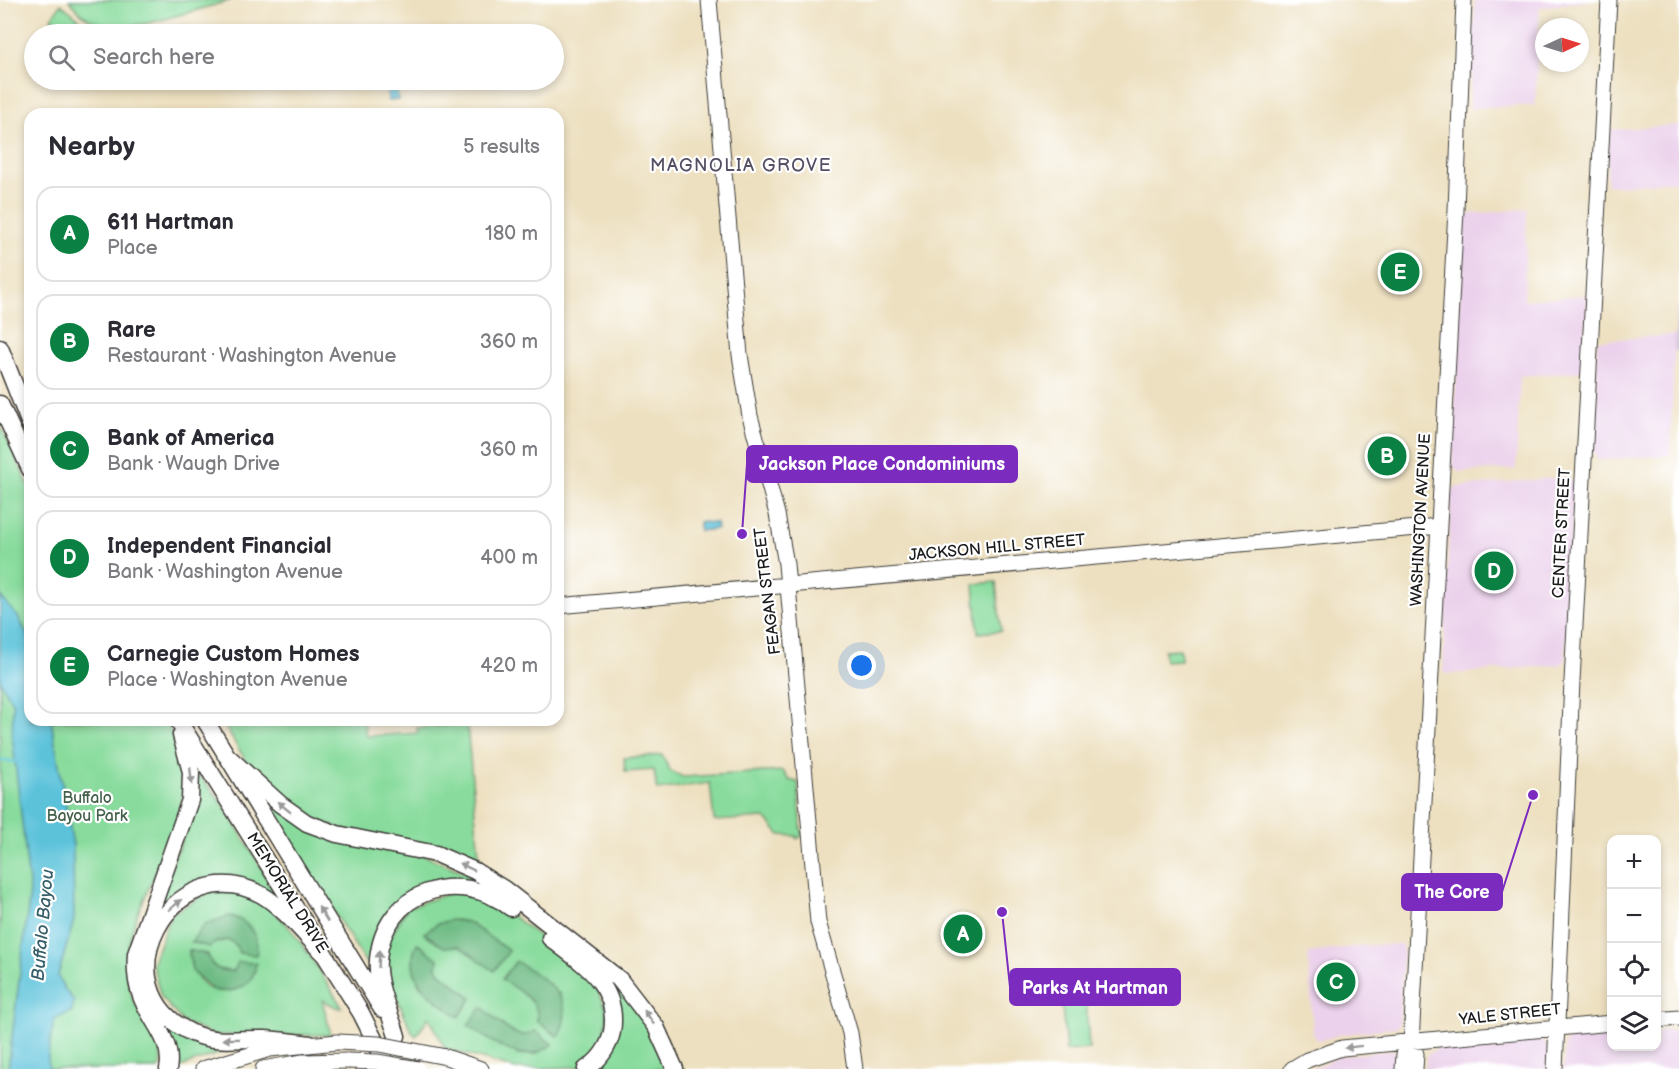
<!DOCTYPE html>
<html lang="en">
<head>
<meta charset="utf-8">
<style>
	body { margin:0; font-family:"Balsamiq Sans",sans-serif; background:#f7f7f7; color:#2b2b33 }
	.controls { position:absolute; right:18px; bottom:18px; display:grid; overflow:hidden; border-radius:12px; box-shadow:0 3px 9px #0003 }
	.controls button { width:54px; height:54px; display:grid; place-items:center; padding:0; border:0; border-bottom:2px solid #e1e1e2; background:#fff; color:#2b2b33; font:30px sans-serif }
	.compass { position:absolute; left:1535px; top:18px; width:54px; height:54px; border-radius:50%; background:#fff; box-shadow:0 3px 9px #0003; rotate:86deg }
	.you { position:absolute; left:862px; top:666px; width:21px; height:21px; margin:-15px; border:4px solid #fff; border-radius:50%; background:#1a73e8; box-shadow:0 0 0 9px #1a73e833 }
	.badge { display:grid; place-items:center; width:39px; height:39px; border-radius:50%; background:#0b8043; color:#fff; font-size:20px; font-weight:700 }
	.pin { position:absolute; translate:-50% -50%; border:3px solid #fff; box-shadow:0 2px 6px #0006 }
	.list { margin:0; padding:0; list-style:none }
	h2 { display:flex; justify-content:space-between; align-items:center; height:78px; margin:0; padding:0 24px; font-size:26px }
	h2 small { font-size:20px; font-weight:400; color:#7c7c81 }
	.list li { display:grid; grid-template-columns:39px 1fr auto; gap:18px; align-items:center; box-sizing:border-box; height:96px; margin:0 12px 12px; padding:0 12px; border:2px solid #e1e1e2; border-radius:18px }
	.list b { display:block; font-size:22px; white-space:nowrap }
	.list p { margin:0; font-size:20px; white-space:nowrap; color:#7c7c81 }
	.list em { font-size:20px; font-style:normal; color:#7c7c81 }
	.icon { flex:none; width:33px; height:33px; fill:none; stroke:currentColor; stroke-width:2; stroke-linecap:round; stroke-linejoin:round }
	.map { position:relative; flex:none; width:1679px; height:1069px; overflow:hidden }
	.search { position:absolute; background:#fff; box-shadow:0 3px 9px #0003; left:24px; top:24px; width:540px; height:66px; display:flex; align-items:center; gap:15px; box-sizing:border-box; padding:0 21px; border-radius:33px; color:#7c7c81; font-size:22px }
	.panel { position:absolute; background:#fff; box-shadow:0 3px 9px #0003; left:24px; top:108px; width:540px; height:618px; border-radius:18px }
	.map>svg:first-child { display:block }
</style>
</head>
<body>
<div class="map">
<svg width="1679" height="1069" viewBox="0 0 1679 1069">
	<rect width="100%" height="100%" fill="#fff"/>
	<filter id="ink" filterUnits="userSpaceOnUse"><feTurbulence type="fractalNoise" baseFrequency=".0167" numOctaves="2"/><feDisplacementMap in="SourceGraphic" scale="12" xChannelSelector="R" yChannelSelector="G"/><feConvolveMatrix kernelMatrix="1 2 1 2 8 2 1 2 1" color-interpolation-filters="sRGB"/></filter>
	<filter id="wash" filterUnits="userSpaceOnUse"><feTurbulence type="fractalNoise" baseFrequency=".008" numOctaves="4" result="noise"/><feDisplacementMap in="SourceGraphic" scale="24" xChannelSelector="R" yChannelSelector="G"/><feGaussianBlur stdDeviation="1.35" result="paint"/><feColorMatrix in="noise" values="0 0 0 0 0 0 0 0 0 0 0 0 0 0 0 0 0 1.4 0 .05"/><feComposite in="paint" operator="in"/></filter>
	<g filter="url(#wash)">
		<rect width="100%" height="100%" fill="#ede0c0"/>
		<path fill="#ebd1eb" d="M1475 0H1595L1540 7 1535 105 1470 108Z
			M1679 125V180L1616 186 1607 184 1608 130Z
			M1527 209 1524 300 1588 295 1584 371 1520 376 1516 469 1459 472 1452 465 1463 223 1469 214Z
			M1675 335 1670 455 1598 460 1593 451 1592 436 1597 340Z
			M1564 477 1571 480 1574 486 1565 661 1560 665 1448 674 1443 672 1451 491 1456 487Z
			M1401 944 1403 949 1400 1020 1397 1027 1339 1035 1322 1040 1316 1039 1313 1033 1308 953 1360 946Z
			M1679 1029V1069H1563L1565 1044 1570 1038 1611 1034 1612 1046H1656L1657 1031Z
			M1543 1040 1549 1052 1548 1069H1425L1427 1055 1438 1048Z
			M1393 1050 1397 1053V1069H1311L1341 1056Z"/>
		<path fill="#cbbfd5" d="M1678 304 1679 351H1674L1675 335Z"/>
		<path fill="#88db9c" stroke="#527c5c" stroke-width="1.5" fill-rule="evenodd" d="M69 0H232C211 6 190 12 169 18 131 28 95 37 69 0Z
			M61 4 91 28 86 34H71L51 18Z
			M0 425 30 488V720H167C173 737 181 755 183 772 189 831 134 896 127 954 126 968 128 985 133 999 141 1019 169 1046 159 1069H0Z
			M996 582 1001 631 978 633 974 584Z
			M1180 649 1181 660 1165 661 1164 650Z
			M221 720H364L366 736 418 733 417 728 467 724 480 867 319 825 263 781 244 758Z
			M662 755 670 771 683 777 783 771 789 780 798 782 802 836 797 839 796 836 780 835 765 818 714 821 710 783 657 790 654 770 625 772 624 758Z
			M198 774 223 804 280 899C275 899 271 894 265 891 247 883 227 878 207 882 110 903 126 1045 233 1044L232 1049 175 1069C177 1034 147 1009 141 975 134 930 176 863 190 819 194 805 193 784 198 774Z
			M257 790 275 807 427 857 476 877 597 966 638 1008 669 1069H594L609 1053 604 977 498 893 417 889 371 965 366 963Z
			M456 891 498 905 592 977 608 1013 603 1043 579 1067 516 1069 445 1048 429 1017 416 1036 412 1032 384 969 385 947 408 907ZM456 920 468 922 508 951 454 945 444 947 424 934 437 924ZM433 955 438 959 436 967 439 972 472 998 459 1017 419 985 413 960ZM559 993 563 1005 557 1036 537 1021 538 1012 533 1003ZM514 1034 522 1036 531 1034 537 1054 517 1055Z
			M209 892C219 892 232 890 242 892 283 902 320 973 342 1007L338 1008 322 1000 331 1035H213L183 1022 161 997 152 964 171 914ZM248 925 256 938 238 947 229 940 216 942ZM189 951 208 954C211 969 220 971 234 971L237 966 255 971 248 983C241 985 233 989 226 991 203 995 189 970 189 951Z
			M1085 982 1089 1049 1066 1051 1060 983Z"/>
		<path fill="#6ebb84" stroke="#456c50" stroke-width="1.5" d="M230 916C249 920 260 937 256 955L239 953C235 936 221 938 209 947L191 942 205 924Z
			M451 920 468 922 509 951 494 971 459 946 444 947 424 933 437 924Z
			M417 943 438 959 437 967 439 972 472 998 459 1017C434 998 401 980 417 943Z
			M189 950 208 955C211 969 221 971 234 971L238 962 256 963C254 987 234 994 213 990L192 971Z
			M516 961C543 979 580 997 558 1036L537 1021C542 1001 516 990 502 979Z
			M482 1007C495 1018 517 1045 535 1031L552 1044C525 1069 491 1042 468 1025Z"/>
		<path fill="#5cc2da" stroke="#3c6f7b" stroke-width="1.5" d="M396 81 398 100 388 101 386 82Z
			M699 522 716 523 717 529 699 531Z
			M0 596 19 618 30 641V720H51L73 845 74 920 58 976 64 988 74 1001 72 1011 54 1020 48 1056 49 1069H8L30 892 12 736 13 704 0 681Z"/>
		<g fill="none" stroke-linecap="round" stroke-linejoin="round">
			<path stroke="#5cc2da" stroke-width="3" d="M0 760 19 762"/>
		</g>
	</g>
	<g filter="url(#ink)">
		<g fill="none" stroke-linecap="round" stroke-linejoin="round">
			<g stroke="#3b3935" stroke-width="17">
				<path id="secondary" d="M709 0 740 355 750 416 777 514 786 564 818 922 850 1033 855 1069
					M558 606 1439 526
					M1656 1020 1679 1018
					M446 1057 481 1069
					M203 1069 270 1049 337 1042
					M263 1069 303 1062 348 1061
					M1292 1069 1307 1060 1342 1048 1612 1023
					M1403 1069 1404 1054 1411 1043
					M1415 1069 1416 1054 1411 1043 1456 210 1464 0
					M1555 1069 1572 681 1609 0"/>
			</g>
			<g stroke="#3b3935" stroke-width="19">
				<path id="primary" d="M0 348 30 424
					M0 404 30 469
					M178 720 361 1013 389 1069
					M205 720 382 1009
					M225 754 280 804 307 823 337 834 436 854 475 871 504 889 619 979 656 1027 675 1069
					M550 938C582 963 620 985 612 1032 609 1047 599 1061 586 1069
					M397 1036C390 1013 376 984 378 960 384 890 458 867 511 908
					M310 1044C295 1042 280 1040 265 1039 240 1038 216 1044 192 1033 96 988 171 846 262 895 283 907 307 937 325 955
					M168 1069C174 1041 150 1021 141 996 136 983 135 968 136 954L190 800 191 772 181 735
					M310 1069 323 1062"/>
			</g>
			<use href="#secondary" stroke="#fff" stroke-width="15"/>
			<use href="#primary" stroke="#fff" stroke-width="16"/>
			<g stroke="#3b3935" stroke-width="17" stroke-linecap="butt">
				<path id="secondary-bridge" d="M337 1042 379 1044 446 1057
					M348 1061 377 1062 418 1069"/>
			</g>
			<use href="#secondary-bridge" stroke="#fff" stroke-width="15"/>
		</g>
		<defs><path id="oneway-solid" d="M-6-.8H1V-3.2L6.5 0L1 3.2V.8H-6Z" transform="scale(1.5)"/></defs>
		<g fill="#999">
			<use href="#oneway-solid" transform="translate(191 776) rotate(84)"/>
			<use href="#oneway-solid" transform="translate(284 807) rotate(-141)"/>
			<use href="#oneway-solid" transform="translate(467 867) rotate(-154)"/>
			<use href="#oneway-solid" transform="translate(175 905) rotate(-40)"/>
			<use href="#oneway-solid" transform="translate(323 914) rotate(-122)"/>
			<use href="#oneway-solid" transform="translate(379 959) rotate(-87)"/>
			<use href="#oneway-solid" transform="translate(649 1017) rotate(-124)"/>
			<use href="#oneway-solid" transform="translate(231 1039) rotate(179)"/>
			<use href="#oneway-solid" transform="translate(1353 1047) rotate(173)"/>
		</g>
	</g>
	<g text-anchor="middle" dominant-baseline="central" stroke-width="4.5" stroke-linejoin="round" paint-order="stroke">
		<g font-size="16" fill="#1c1c1c" stroke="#fff">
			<text transform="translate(1421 520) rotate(-87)">WASHINGTON AVENUE</text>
			<text transform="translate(1562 533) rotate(-87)">CENTER STREET</text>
			<text transform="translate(997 548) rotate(-5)">JACKSON HILL STREET</text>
			<text transform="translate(768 591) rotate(-97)">FEAGAN STREET</text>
			<text transform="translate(287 893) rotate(58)">MEMORIAL DRIVE</text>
			<text transform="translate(1510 1015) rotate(-6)">YALE STREET</text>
		</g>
		<g font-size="16" fill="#425f49" stroke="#fff">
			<text x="87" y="798">Buffalo<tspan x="87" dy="18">Bayou Park</tspan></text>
		</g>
		<g font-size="18" letter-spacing="1.5" fill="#564f63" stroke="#fff">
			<text x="741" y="165">MAGNOLIA GROVE</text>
		</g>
		<g font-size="18" font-style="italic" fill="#365e68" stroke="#fff">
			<text transform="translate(43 925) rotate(-85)">Buffalo Bayou</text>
		</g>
	</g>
	<path fill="none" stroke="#7b2cbf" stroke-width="2" d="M742 534L747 464M1533 795L1502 892M1002 912L1010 987"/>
	<g fill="#7b2cbf" stroke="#fff" stroke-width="2">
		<circle cx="742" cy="534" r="6"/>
		<circle cx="1533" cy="795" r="6"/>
		<circle cx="1002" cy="912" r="6"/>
	</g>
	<g fill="#7b2cbf" stroke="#7b2cbf" stroke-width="2">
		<rect x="747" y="446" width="270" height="36" rx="6"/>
		<rect x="1402" y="874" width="100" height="36" rx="6"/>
		<rect x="1010" y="969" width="170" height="36" rx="6"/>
	</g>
	<g font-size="18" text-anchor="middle" font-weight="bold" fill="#fff">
		<text x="882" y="470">Jackson Place Condominiums</text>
		<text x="1452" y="898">The Core</text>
		<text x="1095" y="994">Parks At Hartman</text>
	</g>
</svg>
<div class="controls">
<button>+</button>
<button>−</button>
<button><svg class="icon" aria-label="locate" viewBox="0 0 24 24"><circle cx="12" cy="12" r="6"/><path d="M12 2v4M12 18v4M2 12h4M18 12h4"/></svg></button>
<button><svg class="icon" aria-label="layers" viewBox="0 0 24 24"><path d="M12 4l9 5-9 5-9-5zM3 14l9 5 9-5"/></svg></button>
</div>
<svg class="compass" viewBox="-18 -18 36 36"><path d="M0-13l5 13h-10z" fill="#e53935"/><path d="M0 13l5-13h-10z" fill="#7c7c81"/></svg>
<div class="you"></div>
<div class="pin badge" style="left:963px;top:934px">A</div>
<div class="pin badge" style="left:1387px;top:456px">B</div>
<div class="pin badge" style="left:1336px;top:982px">C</div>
<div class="pin badge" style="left:1494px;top:571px">D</div>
<div class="pin badge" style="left:1400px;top:272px">E</div>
<div class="search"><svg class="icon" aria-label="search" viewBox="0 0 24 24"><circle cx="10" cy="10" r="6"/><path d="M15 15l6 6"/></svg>Search here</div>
<section class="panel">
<h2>Nearby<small>5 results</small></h2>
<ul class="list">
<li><span class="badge">A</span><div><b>611 Hartman</b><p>Place</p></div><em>180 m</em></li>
<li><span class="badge">B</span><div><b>Rare</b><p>Restaurant · Washington Avenue</p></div><em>360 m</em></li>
<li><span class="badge">C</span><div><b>Bank of America</b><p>Bank · Waugh Drive</p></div><em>360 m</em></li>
<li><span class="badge">D</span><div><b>Independent Financial</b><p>Bank · Washington Avenue</p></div><em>400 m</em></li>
<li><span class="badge">E</span><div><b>Carnegie Custom Homes</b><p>Place · Washington Avenue</p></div><em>420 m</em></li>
</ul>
</section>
</div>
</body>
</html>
